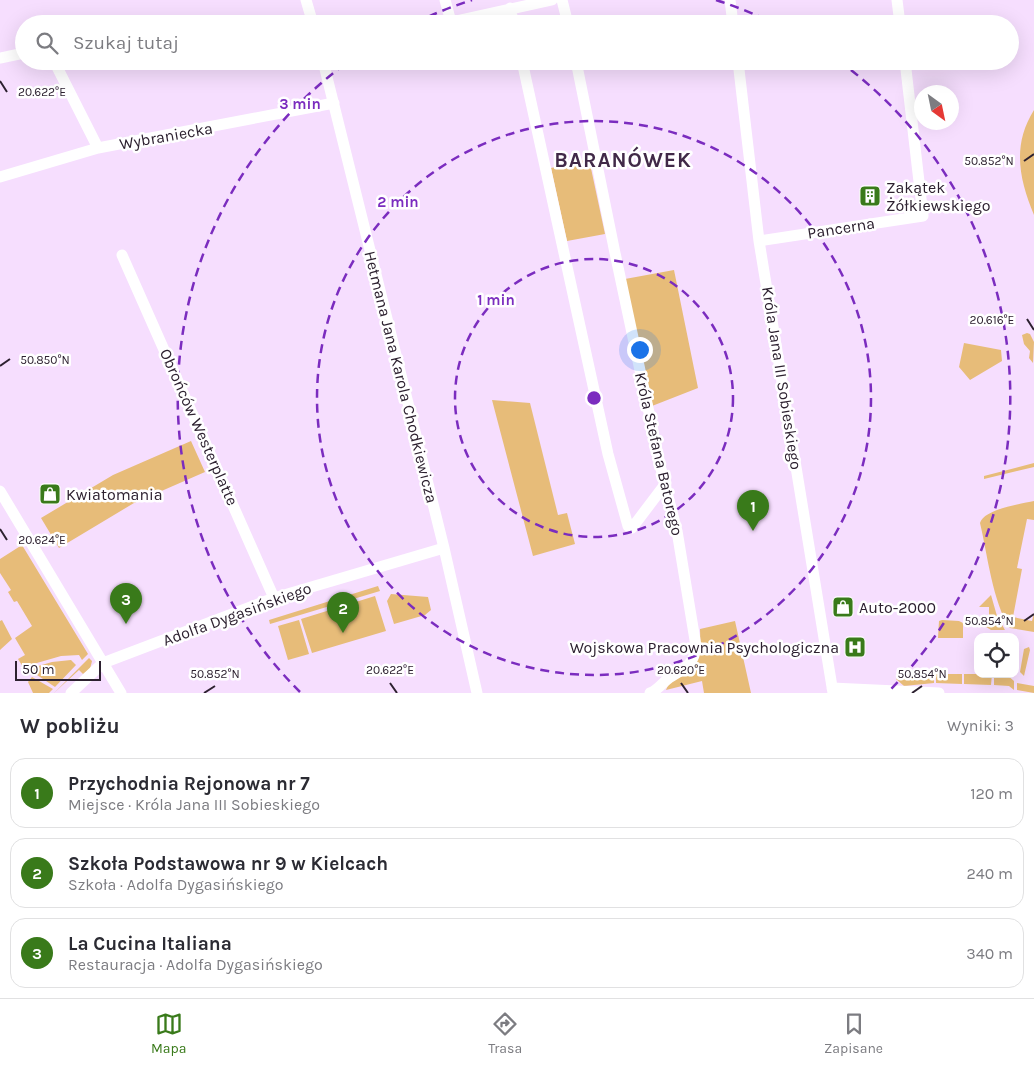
<!DOCTYPE html>
<html lang="pl">
<head>
<meta charset="utf-8">
<style>
	body { margin:0; font-family:Karla,sans-serif; background:#f7f7f7; color:#2b2b33 }
	.controls { position:absolute; right:15px; bottom:15px; display:grid; overflow:hidden; border-radius:10px; box-shadow:0 5px 20px #0002 }
	.controls button { width:45px; height:45px; display:grid; place-items:center; padding:0; border:0; border-bottom:1px solid #e1e1e2; background:#fff; color:#2b2b33; font:25px sans-serif }
	.compass { position:absolute; left:914px; top:85px; width:45px; height:45px; border-radius:50%; background:#fff; box-shadow:0 5px 20px #0002; rotate:147deg }
	.scale { position:absolute; left:15px; bottom:12px; width:86px; box-sizing:border-box; padding-left:5px; border:2px solid #2d2130; border-top:0; font-size:14px; line-height:18px; white-space:nowrap; color:#2d2130; -webkit-text-stroke:4px #fff; paint-order:stroke }
	.you { position:absolute; left:639px; top:349px; width:18px; height:18px; margin:-12px; border:4px solid #fff; border-radius:50%; background:#1a73e8; box-shadow:0 0 0 8px #1a73e833 }
	.badge { display:grid; place-items:center; width:32px; height:32px; border-radius:50%; background:#397a1a; color:#fff; font-size:16px; font-weight:700 }
	.pin { position:absolute; translate:-50% -41px; filter:drop-shadow(0 1px 2px #0008) }
	.pin::after { content:''; position:absolute; top:26px; width:18px; height:15px; background:inherit; clip-path:polygon(0 0,100% 0,50% 100%) }
	.list { margin:0; padding:0; list-style:none }
	h2 { display:flex; justify-content:space-between; align-items:center; height:65px; margin:0; padding:0 20px; font-size:21px }
	h2 small { font-size:16px; font-weight:400; color:#7c7c81 }
	.list li { display:grid; grid-template-columns:32px 1fr auto; gap:15px; align-items:center; box-sizing:border-box; height:70px; margin:0 10px 10px; padding:0 10px; border:1px solid #e1e1e2; border-radius:15px }
	.list b { display:block; font-size:19px; white-space:nowrap }
	.list p { margin:0; font-size:16px; white-space:nowrap; color:#7c7c81 }
	.list em { font-size:16px; font-style:normal; color:#7c7c81 }
	.icon { flex:none; width:28px; height:28px; fill:none; stroke:currentColor; stroke-width:2; stroke-linecap:round; stroke-linejoin:round }
	.map { position:relative; flex:none; width:1034px; height:693px; overflow:hidden }
	.search { position:absolute; background:#fff; box-shadow:0 5px 20px #0002; left:15px; right:15px; top:15px; height:55px; display:flex; align-items:center; gap:12px; box-sizing:border-box; padding:0 18px; border-radius:28px; color:#7c7c81; font-size:19px }
	.sheet { height:305px; background:#fff }
	nav { display:flex; justify-content:space-around; align-items:center; box-sizing:border-box; height:70px; border-top:1px solid #e1e1e2; background:#fff; font-size:14px; color:#7c7c81 }
	nav a { display:grid; justify-items:center; gap:2px }
	nav .on { color:#397a1a }
	.map>svg:first-child { display:block }
</style>
</head>
<body>
<div class="map">
<svg width="1034" height="693" viewBox="0 0 1034 693">
	<rect width="100%" height="100%" fill="#f6defe"/>
	<path fill="#e7bc79" d="M1034 110V215C1019 179 1012 145 1034 110Z
		M589 159 605 234 567 241 551 168Z
		M674 270 698 388 652 406 625 279Z
		M1027 333 1030 334 1034 342 1033 363 1029 358 1030 351 1024 344 1022 335Z
		M964 343 1001 350 1002 361 970 380 959 367Z
		M492 400 530 403 558 515 567 513 575 544 533 556Z
		M191 441 205 472 134 503 59 548 41 518 113 475Z
		M1034 463V467L984 479V476Z
		M1034 501V520L1027 519 1017 568 1022 569 1013 617 1032 621 1034 613V632L1010 628C993 604 987 552 980 523 984 509 1021 504 1034 501Z
		M22 545 88 654 82 660 79 655 61 656 23 667 18 659 25 655 15 638 32 626 17 601 14 602 8 592 11 590 0 573V559Z
		M378 586 380 591 270 624 269 620Z
		M391 594 428 597 431 610 425 615 394 624 387 601Z
		M991 595 997 616 1005 630H991L983 625 982 618 989 617V607H979Z
		M375 596 386 631 312 653 301 619Z
		M2 620 12 639 0 650V621Z
		M299 620 309 654 288 660 278 626Z
		M942 620 959 621 963 623V638H938L939 621Z
		M735 621 751 693H704L702 681 666 690 669 683C699 668 701 662 700 629Z
		M1029 647 1030 650 1024 676 1020 672 1024 649Z
		M89 658 92 661 90 669 83 674 79 670 54 693Z
		M71 660 76 665 55 687 28 669 52 662Z
		M905 674H934V683L904 686 896 679Z
		M936 674H962V684L936 683Z
		M964 674H992L991 685 964 684Z
		M994 674 1007 675 1014 681V690L1009 686 994 685Z
		M32 677 53 689 49 693H33L28 682Z
		M1017 683 1034 686V693L1017 690Z"/>
	<g fill="none" stroke-linecap="round" stroke-linejoin="round">
		<path stroke="#fff" stroke-width="11" d="M306 0 313 24
			M445 0 451 22
			M562 0 568 24
			M730 0 733 24
			M897 0 900 24
			M510 8 514 24
			M442 24 552 0
			M0 58 24 53
			M54 61 98 148
			M323 61 444 548 477 693
			M522 61 608 454 628 526 632 528 666 483
			M576 61 615 253 661 469 677 531 696 646C694 666 684 668 669 678 662 683 658 690 650 693
			M738 61 759 241 833 693
			M0 177 98 148 334 103
			M759 241 923 216 905 61
			M122 255 274 598
			M0 491 121 693
			M832 688 939 693
			M71 693 103 663 274 598 444 548"/>
	</g>
	<path fill="none" stroke="#2d2130" stroke-width="2" d="M0 81 7 92M1024 161 1034 154M1027 319 1034 330M0 366 10 359M0 529 7 540M1024 621 1034 614M390 683 397 693M681 683 688 693M204 693 215 686M912 693 922 686"/>
	<g fill="none" stroke="#7b2cbf" stroke-width="2.5" stroke-dasharray="9 6">
		<circle cx="594" cy="398" r="139"/>
		<circle cx="594" cy="398" r="277"/>
		<path d="M300 692A416 416 0 0 1 349 61M415 23A416 416 0 0 1 472 0M716 0A416 416 0 0 1 773 23M839 61A416 416 0 0 1 888 692"/>
	</g>
	<defs>
		<g id="building-square" transform="scale(1.125)"><rect x="-9" y="-9" width="18" height="18" rx="4" fill="#397a1a" stroke="#fff"/><path d="M-4-6H4V6H1V3H-1V6H-4ZM-2.5-4.3h1.7v1.8h-1.7ZM.8-4.3h1.7v1.8H.8ZM-2.5-1h1.7V.8h-1.7ZM.8-1h1.7V.8H.8Z" fill="#fff"/></g>
		<g id="shop-square" transform="scale(1.125)"><rect x="-9" y="-9" width="18" height="18" rx="4" fill="#397a1a" stroke="#fff"/><path d="M-5-2.5h2.3a2.7 3.5 0 0 1 5.4 0H5L5.5 6h-11ZM-1.5-2.5h3a1.5 2.3 0 0 0-3 0Z" fill="#fff"/></g>
		<g id="hospital-square" transform="scale(1.125)"><rect x="-9" y="-9" width="18" height="18" rx="4" fill="#397a1a" stroke="#fff"/><path d="M-5-5h3v3.5h4V-5h3V5h-3V1.5h-4V5h-3Z" fill="#fff"/></g>
	</defs>
	<g fill-rule="evenodd">
		<use href="#building-square" x="870" y="196"/>
		<use href="#shop-square" x="50" y="494"/>
		<use href="#shop-square" x="843" y="607"/>
		<use href="#hospital-square" x="855" y="647"/>
	</g>
	<g text-anchor="middle" dominant-baseline="central" stroke-width="5" stroke-linejoin="round" paint-order="stroke">
		<g font-size="16" fill="#2d2130" stroke="#fff">
			<text transform="translate(166 136) rotate(-10)">Wybraniecka</text>
			<text transform="translate(841 228) rotate(-9)">Pancerna</text>
			<text transform="translate(401 377) rotate(76)">Hetmana Jana Karola Chodkiewicza</text>
			<text transform="translate(782 378) rotate(81)">Króla Jana III Sobieskiego</text>
			<text transform="translate(199 427) rotate(66)">Obrońców Westerplatte</text>
			<text transform="translate(659 454) rotate(77)">Króla Stefana Batorego</text>
			<text transform="translate(237 614) rotate(-20)">Adolfa Dygasińskiego</text>
		</g>
		<g font-size="16" fill="#2d2130" stroke="#fff" text-anchor="start">
			<text x="886" y="187">Zakątek<tspan x="886" dy="18">Żółkiewskiego</tspan></text>
			<text x="66" y="494">Kwiatomania</text>
			<text x="859" y="607">Auto-2000</text>
			<text x="839" y="647" text-anchor="end">Wojskowa Pracownia Psychologiczna</text>
		</g>
		<g font-size="21" font-weight="bold" letter-spacing="1" fill="#412948" stroke="#fff">
			<text x="623" y="160">BARANÓWEK</text>
		</g>
	</g>
	<g font-size="12" text-anchor="middle" fill="#2d2130" stroke="#fff" stroke-width="5" stroke-linejoin="round" paint-order="stroke">
		<text x="42" y="96">20.622°E</text>
		<text x="989" y="165">50.852°N</text>
		<text x="992" y="324">20.616°E</text>
		<text x="45" y="364">50.850°N</text>
		<text x="42" y="544">20.624°E</text>
		<text x="989" y="625">50.854°N</text>
		<text x="390" y="674">20.622°E</text>
		<text x="681" y="674">20.620°E</text>
		<text x="215" y="678">50.852°N</text>
		<text x="922" y="678">50.854°N</text>
	</g>
	<circle cx="594" cy="398" r="8" fill="#7b2cbf" stroke="#fff" stroke-width="2.5"/>
	<g font-size="15" text-anchor="middle" font-weight="bold" fill="#7b2cbf" stroke="#fff" stroke-width="5" stroke-linejoin="round" paint-order="stroke">
		<text x="300" y="109">3 min</text>
		<text x="398" y="207">2 min</text>
		<text x="496" y="305">1 min</text>
	</g>
</svg>
<div class="controls">
<button><svg class="icon" aria-label="locate" viewBox="0 0 24 24"><circle cx="12" cy="12" r="6"/><path d="M12 2v4M12 18v4M2 12h4M18 12h4"/></svg></button>
</div>
<svg class="compass" viewBox="-18 -18 36 36"><path d="M0-13l5 13h-10z" fill="#e53935"/><path d="M0 13l5-13h-10z" fill="#7c7c81"/></svg>
<div class="scale">50 m</div>
<div class="you"></div>
<div class="pin badge" style="left:753px;top:531px">1</div>
<div class="pin badge" style="left:343px;top:633px">2</div>
<div class="pin badge" style="left:126px;top:624px">3</div>
<div class="search"><svg class="icon" aria-label="search" viewBox="0 0 24 24"><circle cx="10" cy="10" r="6"/><path d="M15 15l6 6"/></svg>Szukaj tutaj</div>
</div>
<section class="sheet">
<h2>W pobliżu<small>Wyniki: 3</small></h2>
<ul class="list">
<li><span class="badge">1</span><div><b>Przychodnia Rejonowa nr 7</b><p>Miejsce · Króla Jana III Sobieskiego</p></div><em>120 m</em></li>
<li><span class="badge">2</span><div><b>Szkoła Podstawowa nr 9 w Kielcach</b><p>Szkoła · Adolfa Dygasińskiego</p></div><em>240 m</em></li>
<li><span class="badge">3</span><div><b>La Cucina Italiana</b><p>Restauracja · Adolfa Dygasińskiego</p></div><em>340 m</em></li>
</ul>
</section>
<nav>
<a class="on"><svg class="icon" aria-label="map" viewBox="0 0 24 24"><path d="M3 6l6-2 6 2 6-2v14l-6 2-6-2-6 2zM9 4v14M15 6v14"/></svg>Mapa</a>
<a><svg class="icon" aria-label="directions" viewBox="0 0 24 24"><path d="M12 3l9 9-9 9-9-9zM9 14v-3h6M13 9l2 2-2 2"/></svg>Trasa</a>
<a><svg class="icon" aria-label="saved" viewBox="0 0 24 24"><path d="M7 4h10v16l-5-4-5 4z"/></svg>Zapisane</a>
</nav>
</body>
</html>
